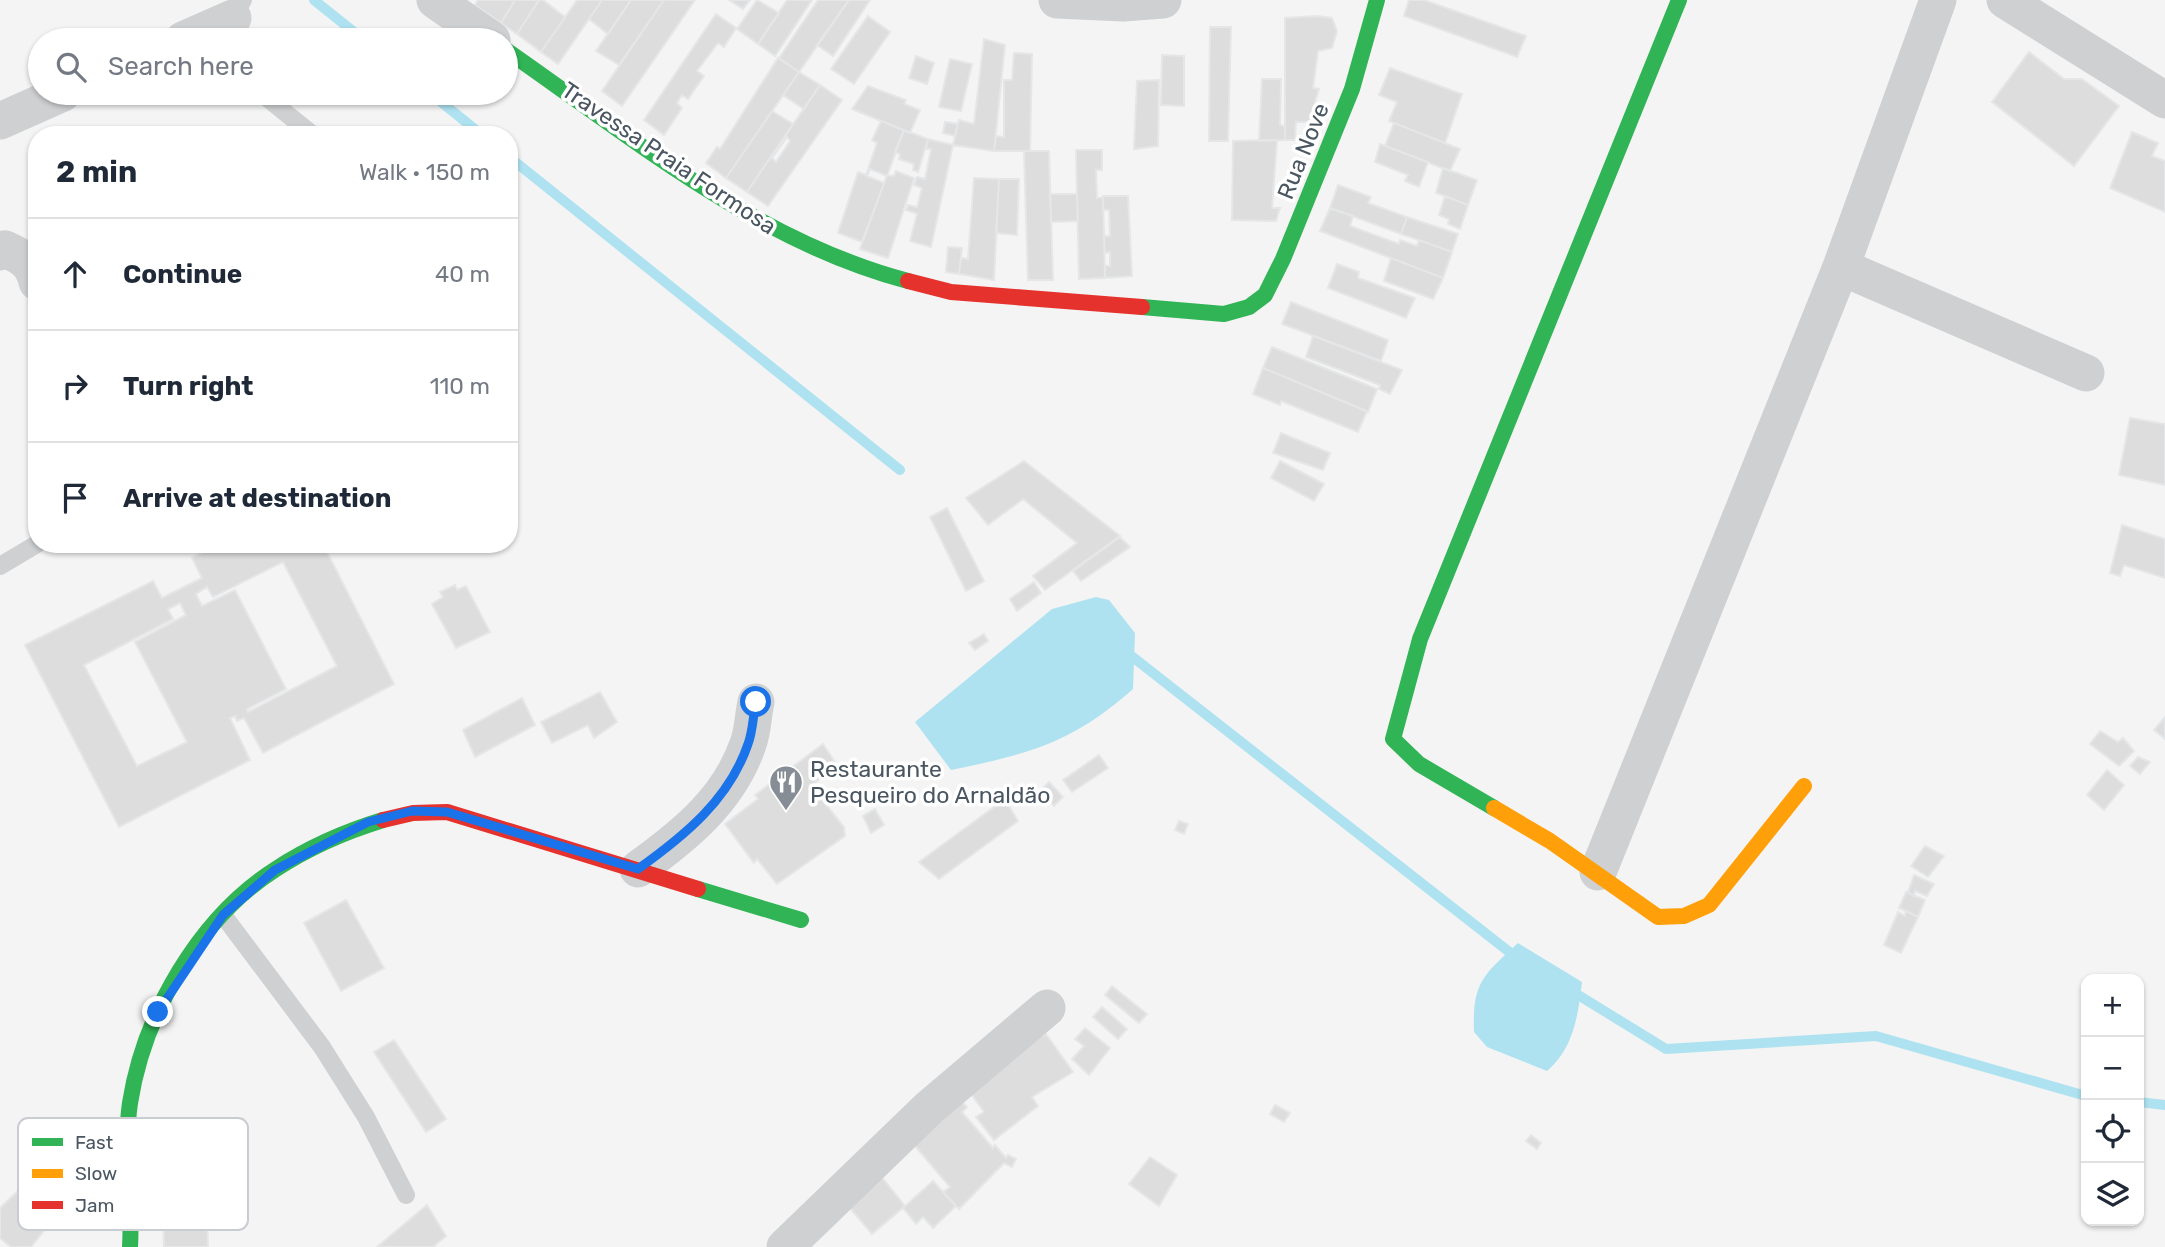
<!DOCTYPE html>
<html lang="en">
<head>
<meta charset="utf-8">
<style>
	body { margin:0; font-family:Rubik,sans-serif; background:#f2f2f3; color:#1f2937 }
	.controls { position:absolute; right:21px; bottom:21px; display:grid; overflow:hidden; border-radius:14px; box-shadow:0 2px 5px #0004 }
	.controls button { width:63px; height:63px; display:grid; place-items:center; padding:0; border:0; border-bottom:2px solid #e0e1e3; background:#fff; color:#1f2937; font:35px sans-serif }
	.stop { position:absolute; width:21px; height:21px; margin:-16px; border:5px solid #1a73e8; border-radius:50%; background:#fff }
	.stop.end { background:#1a73e8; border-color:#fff; box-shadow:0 2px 7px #0008 }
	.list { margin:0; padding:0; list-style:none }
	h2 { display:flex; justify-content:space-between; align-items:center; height:91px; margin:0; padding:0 28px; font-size:30px }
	h2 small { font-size:23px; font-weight:400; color:#747a83 }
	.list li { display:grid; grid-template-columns:46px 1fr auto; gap:21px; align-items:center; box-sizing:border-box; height:112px; padding:0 28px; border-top:2px solid #e0e1e3 }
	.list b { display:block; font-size:26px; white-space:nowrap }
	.list em { font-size:23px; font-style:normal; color:#747a83 }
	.icon { flex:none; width:38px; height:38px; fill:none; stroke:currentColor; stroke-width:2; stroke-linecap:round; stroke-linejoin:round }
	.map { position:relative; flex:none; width:2165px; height:1247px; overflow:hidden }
	.search { position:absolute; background:#fff; box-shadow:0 2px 5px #0004; left:28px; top:28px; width:490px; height:77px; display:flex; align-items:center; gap:18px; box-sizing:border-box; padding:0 24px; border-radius:38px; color:#747a83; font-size:26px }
	.panel { position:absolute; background:#fff; box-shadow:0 2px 5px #0004; left:28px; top:126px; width:490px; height:427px; border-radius:28px }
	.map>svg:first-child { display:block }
</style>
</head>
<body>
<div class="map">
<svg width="2165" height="1247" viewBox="0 0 2165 1247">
	<rect width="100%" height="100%" fill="#f4f4f4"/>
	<path fill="#aee2f0" d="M1096 597 1109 600 1135 633 1133 689C1072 743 1029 754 951 770L915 722 1052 609Z
		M1518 943 1582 982C1578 1015 1574 1048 1547 1071L1487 1047 1474 1032C1472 983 1483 975 1518 943Z"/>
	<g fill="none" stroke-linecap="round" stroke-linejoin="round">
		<path stroke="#aee2f0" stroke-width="10" d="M314 0 364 40
			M430 93 482 135
			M509 157 900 470
			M1125 651 1517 958
			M1570 990 1666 1049 1876 1036 2086 1096
			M2139 1102 2165 1105"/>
	</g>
	<path fill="#ddddde" stroke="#e5e6e7" stroke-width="2" fill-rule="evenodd" d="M478 0H515L501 23 475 5Z
		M515 0H539L517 34 501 23Z
		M539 0H543L565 17 541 52 517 34Z
		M577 0H602L558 64 541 52Z
		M602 0H631L608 34 589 19Z
		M631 0H664L619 65 596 51Z
		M664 0H695L622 106 602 91Z
		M729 0H750L743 9Z
		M757 0 779 13 758 44 737 29Z
		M787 0H812L775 56 758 44Z
		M818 0H849L799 72 779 58Z
		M849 0H870L833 56 817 45Z
		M1409 0H1424L1526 36 1517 57 1404 16Z
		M716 14 736 28 724 47 718 43 697 71 704 76 688 99 682 95 677 103 682 108 664 135 644 120Z
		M868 16 890 32 854 84 831 69Z
		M1317 16 1332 18 1337 31 1332 48 1318 51 1313 88 1319 89 1309 122H1296L1295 140H1285V18Z
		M1210 27H1231L1228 141H1209Z
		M984 39 1005 45 994 151 953 145 959 120 974 124Z
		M2029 52 2064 79H2082L2119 106 2074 166 1992 102Z
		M1014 53 1032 54 1030 151H994L996 136 1004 137V80H1012Z
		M1162 55 1184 56V106L1161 105Z
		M916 56 934 63 927 84 909 78Z
		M778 58 799 72 726 178 706 163 717 147 720 149Z
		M950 59 972 64 961 111 939 107Z
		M1390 68 1462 94 1445 143 1389 121 1397 102 1379 95Z
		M799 72 820 85 804 109 783 95Z
		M1262 79H1281L1280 125 1285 126V140L1259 141Z
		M1159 80 1158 146 1134 149 1137 81Z
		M820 85 842 100 768 206 747 192ZM787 137 790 141 776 162 772 158Z
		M868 86 906 100 904 104 920 110 910 133 852 109Z
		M772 111 793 124 747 192 726 178Z
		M881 121 904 130 887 176 870 169 867 176 884 183 862 242 838 233 858 172 866 175 877 143 872 140Z
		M945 122 958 124 955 136 943 133Z
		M1394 123 1460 149 1450 171 1385 146Z
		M904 130 928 139 918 172 913 170 914 164 899 159 900 154 895 152Z
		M2132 132 2158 143 2152 156 2165 161V212L2110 188Z
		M928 139 953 145 931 247 910 241 917 214 906 210 908 205 917 207 922 188 914 185 917 177 925 179 931 149 926 148Z
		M1277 140 1272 208H1280L1276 221 1232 220 1233 141Z
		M1380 144 1428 162 1419 187 1405 181 1408 175 1375 162Z
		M1076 150H1102V170H1096L1097 198 1103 197 1105 278 1079 279Z
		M1024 151H1049L1053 280H1028Z
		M1443 168 1477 180 1468 205 1436 193Z
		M896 171 914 178 888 258 860 249 887 175 894 176Z
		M974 178 999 179 994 280 959 274 961 258 968 259Z
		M999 179H1019L1017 235 996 233Z
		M1338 185 1371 197 1368 203 1407 217 1401 234 1330 208Z
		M1050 194H1077L1078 221 1051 222Z
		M1103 196H1128L1132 276 1105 278V265L1110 266V252L1105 253 1104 236H1110L1109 210H1103Z
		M1445 196 1468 205 1460 229 1448 224 1449 219 1439 215Z
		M1330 208 1353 216 1350 226 1399 244 1400 240 1417 246 1419 240 1452 252 1443 278 1320 231Z
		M1407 217 1458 234 1452 252 1401 234Z
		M948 247 962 248 959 274 946 272Z
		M1391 258 1443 278 1433 299 1384 281Z
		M1337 264 1359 272 1358 278 1415 298 1406 318 1328 288Z
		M1291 302 1388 340 1381 361 1282 324Z
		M1313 336 1402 370 1390 394 1379 389 1380 385 1306 357Z
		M1272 347 1377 389 1368 412 1263 368Z
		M1263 368 1367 411 1358 432 1281 401 1280 405 1253 394Z
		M2130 418 2165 424V485L2119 475Z
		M1281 433 1330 453 1323 470 1273 453Z
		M1024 461 1120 536 1045 590 1033 576 1077 543 1023 499 988 525 966 498Z
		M1280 461 1324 484 1314 501 1271 478Z
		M947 508 984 581 966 591 930 517Z
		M2122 525 2165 539V578L2124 565 2120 576 2110 573Z
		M1120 537 1130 547 1081 581 1073 571Z
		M219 544H323L394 684 263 753 244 718 237 721 235 716 230 718 250 760 119 827 25 645 153 581 162 598 202 578 192 558ZM283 562 337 666 248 712 247 709 286 689 235 590 202 606 196 594 207 587 213 597ZM180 603 186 615 135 642 187 742 137 766 84 665 173 619 168 609Z
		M1034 582 1041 593 1017 611 1010 599Z
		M455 585 457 590 466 586 490 632 456 648 432 604 443 597 440 592Z
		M984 634 988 641 975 650 969 643Z
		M600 692 617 722 594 738 588 725 552 743 541 722Z
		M522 698 535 725 475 757 463 730Z
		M2165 717V739L2154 730Z
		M2100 731 2118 742 2123 738 2134 751 2119 766 2090 744Z
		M823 744 837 765 811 786 844 827 845 836 777 884 757 859 754 863 725 824 758 799 755 795Z
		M1099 755 1108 768 1072 792 1063 780Z
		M2138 757 2150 762 2140 774 2130 766Z
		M2107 770 2124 785 2104 810 2087 795Z
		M1049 782 1063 797 1054 806 1041 790Z
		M1005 799 1018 821 939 879 919 862Z
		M875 809 884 825 871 833 863 816Z
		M1179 821 1188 824 1184 834 1175 830Z
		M1925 846 1944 856 1928 877 1911 866Z
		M1914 875 1934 884 1927 896 1915 891 1914 896 1908 892Z
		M1906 892 1925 900 1918 917 1899 908Z
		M346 900 384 968 341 991 304 923Z
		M1906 911 1918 917 1901 953 1884 945 1898 912 1905 916Z
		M1112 986 1147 1014 1139 1023 1105 995Z
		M1102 1007 1127 1029 1118 1039 1093 1017Z
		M1085 1028 1110 1048 1089 1075 1072 1059 1084 1046 1075 1039Z
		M1046 1034 1073 1072 1032 1097 1038 1106 994 1140 976 1117 984 1112 966 1087 1022 1043Z
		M394 1040 446 1119 426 1132 374 1052Z
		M956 1096 967 1107 962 1112 993 1148 995 1145 1006 1158 1008 1155 1016 1159 1012 1167 1004 1163 959 1209 943 1192 950 1187 909 1139Z
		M1275 1105 1290 1113 1284 1122 1270 1114Z
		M1531 1135 1541 1143 1537 1149 1526 1141Z
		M1150 1157 1177 1175 1159 1206 1129 1184Z
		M881 1176 905 1206 872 1234 849 1207Z
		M933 1181 956 1206 933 1228 923 1217 916 1224 903 1208Z
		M23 1186 53 1209 46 1218 51 1222 31 1247H11L0 1238V1208Z
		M427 1205 446 1236 433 1247H377Z
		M207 1211 208 1247H164L163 1212Z"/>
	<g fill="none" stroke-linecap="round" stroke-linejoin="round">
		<path stroke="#ced0d2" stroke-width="18" d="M229 40 233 18 243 0
			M261 93 313 135
			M0 566 37 544
			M223 915 322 1047 366 1117 406 1195"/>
		<path stroke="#ced0d2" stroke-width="37" d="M435 0 492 40
			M1057 0 1123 3 1163 0
			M2005 0 2165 100
			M183 40 233 18
			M0 121 63 93
			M0 252 5 249C23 257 33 263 37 282
			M1841 267 2086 373
			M638 869C684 836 729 800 748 744 753 731 753 715 756 702
			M1598 872 1841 267 1938 0
			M785 1247 929 1108 1047 1008"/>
		<path stroke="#30b455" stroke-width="16" d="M506 50C633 138 756 241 908 281
			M1142 307 1224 314 1249 307 1265 295 1283 259 1352 89 1377 0
			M1494 808 1419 764 1393 739 1420 639 1679 0
			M698 889 801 920
			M130 1247C133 1199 123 1150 130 1103 144 1014 199 918 276 869 308 848 347 831 383 820"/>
		<path stroke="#ff9f0a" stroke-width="16" d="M1494 808 1550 841 1658 917 1684 916 1709 905 1804 786"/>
		<path stroke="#e5322d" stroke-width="16" d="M908 281 951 292 1142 307
			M383 820 413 813 447 812 698 889"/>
	</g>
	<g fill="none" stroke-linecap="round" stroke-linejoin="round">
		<path stroke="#1a73e8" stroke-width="9" d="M158 1012 223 915 275 870 368 822 412 811 447 812 638 869C684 836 729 800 748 744 753 731 753 715 756 702"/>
	</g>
	<defs>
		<g id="restaurant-pin" transform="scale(1.75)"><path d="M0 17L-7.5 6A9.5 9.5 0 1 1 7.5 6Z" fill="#868d94" stroke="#fff"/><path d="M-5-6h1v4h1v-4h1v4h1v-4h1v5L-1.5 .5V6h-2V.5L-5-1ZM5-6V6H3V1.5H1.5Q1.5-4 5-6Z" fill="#fff"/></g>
	</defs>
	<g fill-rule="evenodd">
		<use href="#restaurant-pin" x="786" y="782"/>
	</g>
	<g text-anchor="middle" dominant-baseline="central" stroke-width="7" stroke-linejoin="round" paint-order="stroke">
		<g font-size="23" fill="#4a5661" stroke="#fff">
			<text transform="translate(1303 151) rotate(-68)">Rua Nove</text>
			<text transform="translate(669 158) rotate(34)">Travessa Praia Formosa</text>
		</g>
		<g font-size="23" fill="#4a5661" stroke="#fff" text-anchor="start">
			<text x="810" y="769">Restaurante<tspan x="810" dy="26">Pesqueiro do Arnaldão</tspan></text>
		</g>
	</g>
	<rect x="18" y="1118" width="230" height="112" rx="10" fill="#fff" stroke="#c9ccd0" stroke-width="2"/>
	<rect x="32" y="1138" width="31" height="8" fill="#30b455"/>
	<rect x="32" y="1169" width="31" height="9" fill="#ff9f0a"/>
	<rect x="32" y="1201" width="31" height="8" fill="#e5322d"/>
	<g font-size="19" fill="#4a5661">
		<text x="75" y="1149">Fast</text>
		<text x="75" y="1180">Slow</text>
		<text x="75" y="1212">Jam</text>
	</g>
</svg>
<div class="controls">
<button>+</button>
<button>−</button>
<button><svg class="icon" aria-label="locate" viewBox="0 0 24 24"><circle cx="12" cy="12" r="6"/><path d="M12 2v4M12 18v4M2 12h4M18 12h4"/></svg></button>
<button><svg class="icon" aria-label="layers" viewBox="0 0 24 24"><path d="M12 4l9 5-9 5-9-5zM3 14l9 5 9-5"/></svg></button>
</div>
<div class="stop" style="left:756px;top:702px"></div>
<div class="stop end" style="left:158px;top:1012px"></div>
<div class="search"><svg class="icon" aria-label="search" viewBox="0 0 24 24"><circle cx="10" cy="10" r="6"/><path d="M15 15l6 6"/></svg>Search here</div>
<section class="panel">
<h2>2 min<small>Walk · 150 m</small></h2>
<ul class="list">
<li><svg class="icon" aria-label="ahead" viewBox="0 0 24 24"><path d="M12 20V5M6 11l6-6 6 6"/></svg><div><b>Continue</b></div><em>40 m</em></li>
<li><svg class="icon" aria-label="right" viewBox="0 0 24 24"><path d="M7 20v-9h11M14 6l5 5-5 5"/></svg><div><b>Turn right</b></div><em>110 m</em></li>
<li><svg class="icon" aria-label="arrive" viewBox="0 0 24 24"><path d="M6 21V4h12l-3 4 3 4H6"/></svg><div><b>Arrive at destination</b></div></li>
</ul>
</section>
</div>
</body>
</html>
